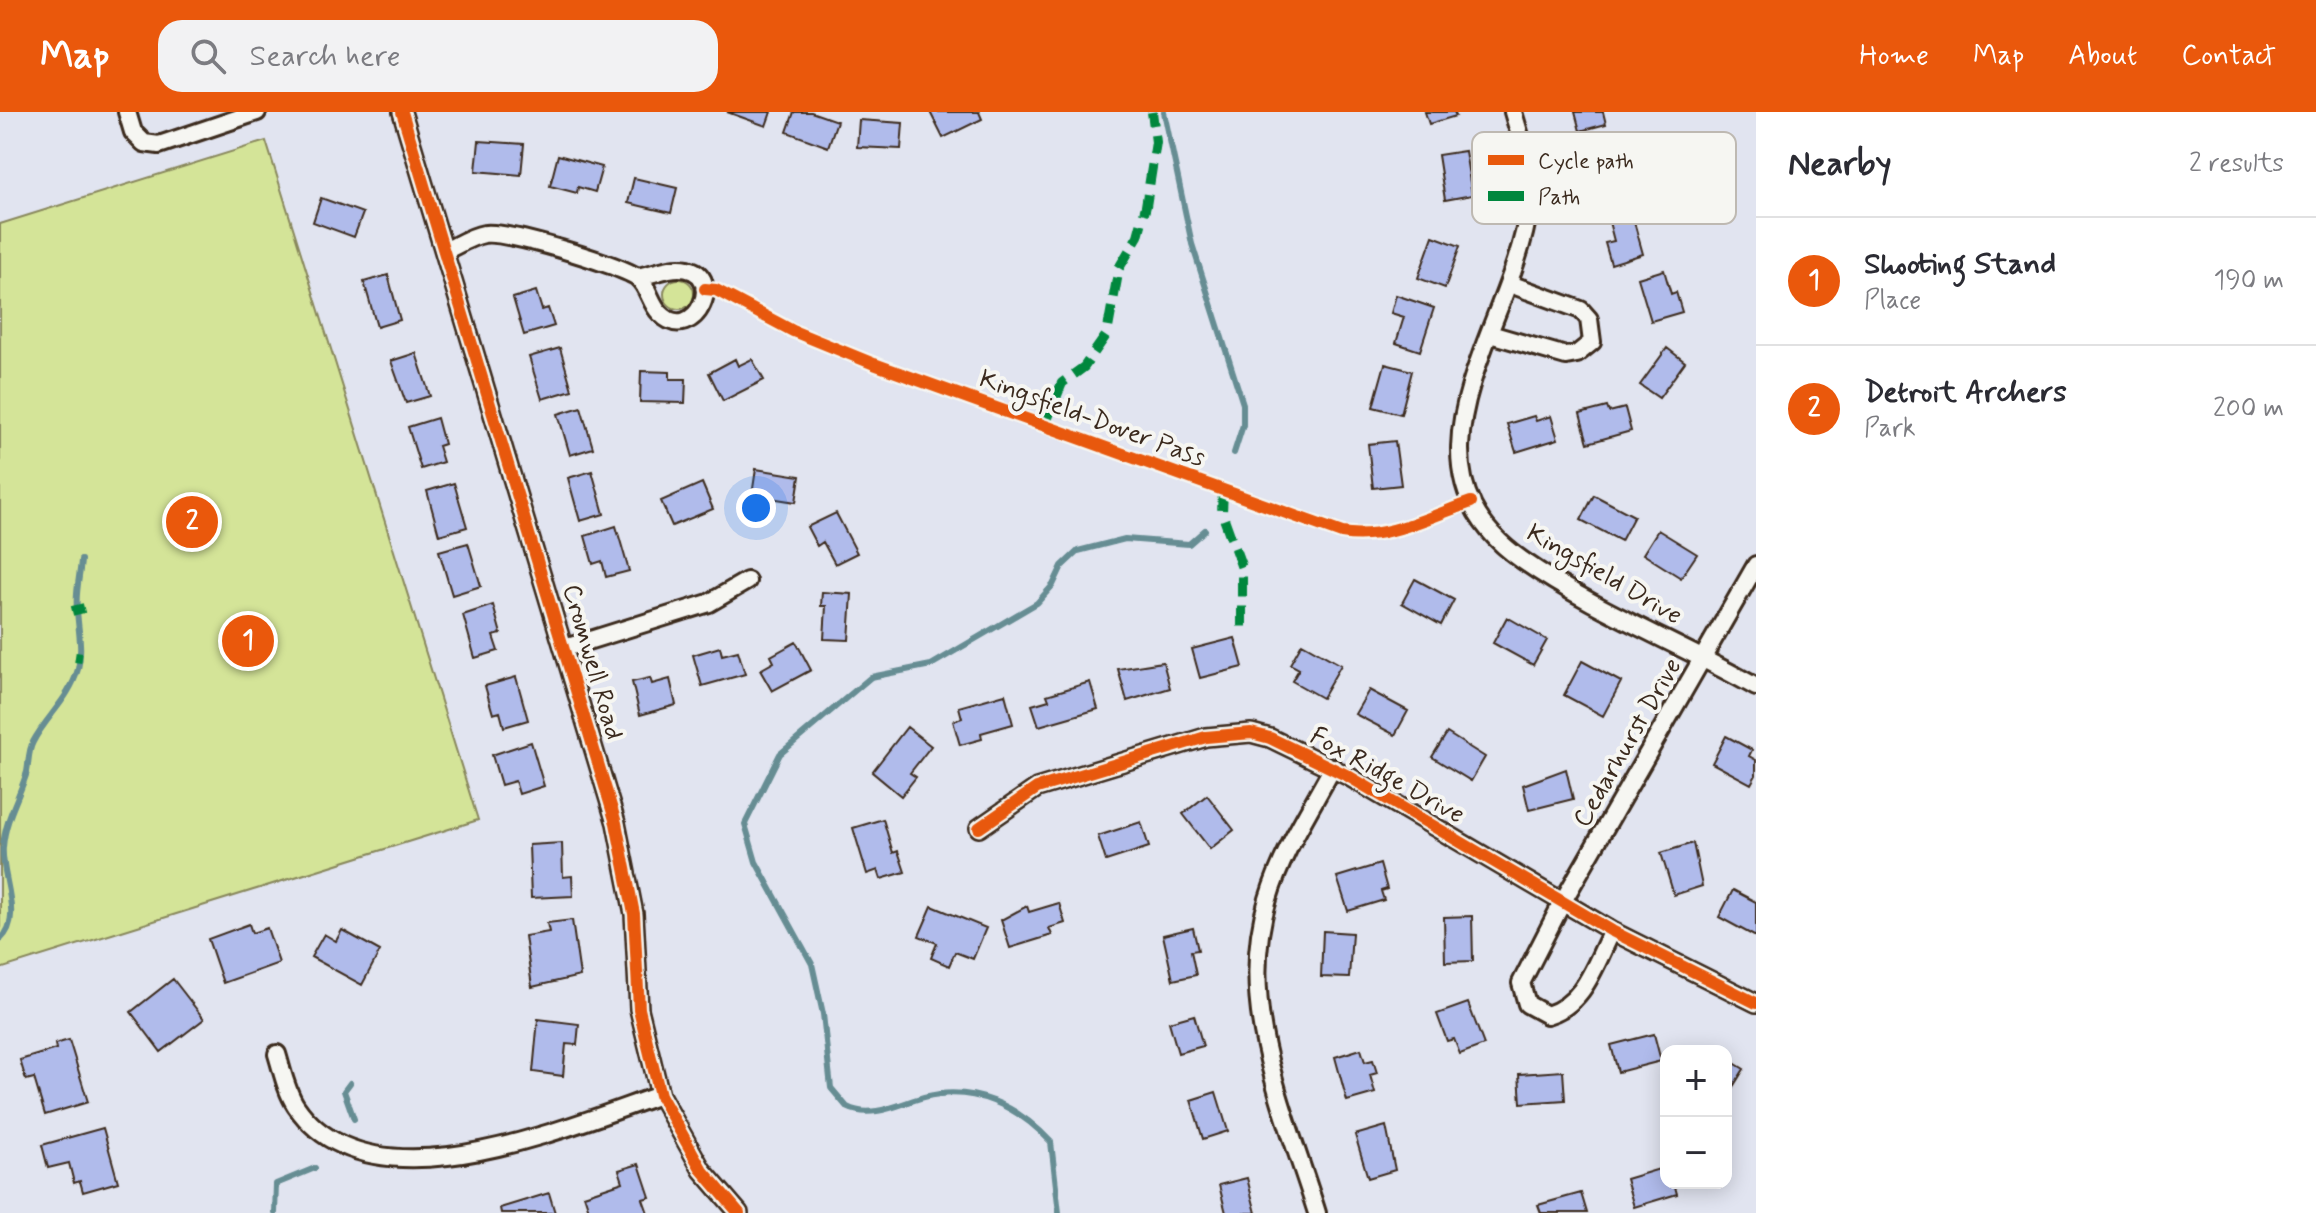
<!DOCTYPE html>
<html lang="en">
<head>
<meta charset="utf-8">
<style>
	body { margin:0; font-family:Mynerve,sans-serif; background:#f2f2f3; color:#2b2b33 }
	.controls { position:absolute; right:24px; bottom:24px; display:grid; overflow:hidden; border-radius:16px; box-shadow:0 4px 20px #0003 }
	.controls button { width:72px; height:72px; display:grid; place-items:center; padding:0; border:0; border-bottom:2px solid #e1e1e2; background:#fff; color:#2b2b33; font:40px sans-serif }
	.you { position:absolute; left:756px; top:396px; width:28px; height:28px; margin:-20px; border:6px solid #fff; border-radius:50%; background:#1a73e8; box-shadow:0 0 0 12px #1a73e833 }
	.badge { display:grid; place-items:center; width:52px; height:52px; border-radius:50%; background:#ea580c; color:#fff; font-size:26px; font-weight:700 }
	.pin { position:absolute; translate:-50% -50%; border:4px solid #fff; box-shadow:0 2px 8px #0006 }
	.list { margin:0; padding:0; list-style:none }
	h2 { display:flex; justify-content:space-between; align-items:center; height:104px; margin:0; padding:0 32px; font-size:34px }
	h2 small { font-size:26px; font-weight:400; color:#7c7c81 }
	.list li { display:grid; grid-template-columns:52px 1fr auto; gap:24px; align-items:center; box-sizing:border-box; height:128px; padding:0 32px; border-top:2px solid #e1e1e2 }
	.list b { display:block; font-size:30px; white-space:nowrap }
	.list p { margin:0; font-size:26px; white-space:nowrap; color:#7c7c81 }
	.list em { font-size:26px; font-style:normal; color:#7c7c81 }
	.icon { flex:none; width:44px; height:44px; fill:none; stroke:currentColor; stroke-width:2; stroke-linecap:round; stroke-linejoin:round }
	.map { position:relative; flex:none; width:1756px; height:1101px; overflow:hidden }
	header { display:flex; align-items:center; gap:48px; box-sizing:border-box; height:112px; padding:0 40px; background:#ea580c; color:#fff }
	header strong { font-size:38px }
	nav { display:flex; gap:44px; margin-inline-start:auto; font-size:28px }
	.search { width:560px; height:72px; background:#f2f2f3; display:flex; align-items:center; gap:20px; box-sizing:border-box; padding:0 28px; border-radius:24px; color:#7c7c81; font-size:30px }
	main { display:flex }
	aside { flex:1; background:#fff }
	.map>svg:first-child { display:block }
</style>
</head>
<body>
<header>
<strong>Map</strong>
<div class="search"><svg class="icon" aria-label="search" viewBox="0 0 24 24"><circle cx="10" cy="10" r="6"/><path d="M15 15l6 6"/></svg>Search here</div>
<nav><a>Home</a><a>Map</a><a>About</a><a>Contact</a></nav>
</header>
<main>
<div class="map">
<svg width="1756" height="1101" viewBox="0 0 1756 1101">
	<rect width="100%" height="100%" fill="#e1e4f0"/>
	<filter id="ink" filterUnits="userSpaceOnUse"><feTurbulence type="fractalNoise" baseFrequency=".0125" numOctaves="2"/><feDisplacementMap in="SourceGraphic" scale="16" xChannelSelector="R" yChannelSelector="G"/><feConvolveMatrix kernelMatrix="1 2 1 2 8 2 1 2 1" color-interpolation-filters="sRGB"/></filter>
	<g filter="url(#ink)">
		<path fill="#d4e498" stroke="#88875b" stroke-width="2" d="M266 29 478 708 0 857V112Z
			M664 182a15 15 0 1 1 30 0a15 15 0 1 1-30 0Z"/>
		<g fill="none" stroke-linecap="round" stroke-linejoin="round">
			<path stroke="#668d93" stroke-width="6" d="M1164 0 1192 132 1243 292V313L1234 341
				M0 828C25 806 0 763 3 735 5 707 19 686 27 660 29 650 28 639 33 630 46 605 70 586 78 557 83 536 78 518 77 497 75 481 80 464 81 448
				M350 971 344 979 354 1007
				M275 1101 276 1072 315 1056
				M1059 1101 1051 1030C1018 994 973 972 924 985 901 991 872 1008 847 995L831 976 823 902 812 852 756 750 745 712 780 642 871 565 931 553 1037 491 1053 473 1062 454 1078 439 1125 427 1189 432 1205 418"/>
		</g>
		<path fill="#b0bbeb" stroke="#3b2a1e" stroke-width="2" d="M727 0H771L766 14Z
			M794 0H811L837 9 828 35 787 20Z
			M930 0H979L982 7 943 26Z
			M1425 0H1454L1456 4 1429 12Z
			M1575 0H1603L1606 12 1580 19Z
			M859 8 903 11 901 37 857 35Z
			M479 29 524 32 521 63 476 59Z
			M1465 39 1472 83 1445 88 1438 43Z
			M558 43 602 55 595 80 578 75 577 81 550 74Z
			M634 66 677 76 671 101 628 91Z
			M321 86 363 101 354 125 313 110Z
			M1631 99 1643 142 1611 152 1605 131 1614 129 1608 106Z
			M1433 124 1460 134 1445 176 1418 166Z
			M1664 158 1671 182 1676 180 1682 200 1651 209 1638 166Z
			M388 163 400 208 377 215 364 170Z
			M536 179 542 198 548 196 554 214 524 223 513 186Z
			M1396 183 1434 196 1420 239 1396 231 1404 205 1391 201Z
			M560 236 572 278 542 287 529 245Z
			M1667 236 1685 250 1659 286 1640 273Z
			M416 241 430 284 406 291 391 249Z
			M735 247 738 254 752 247 764 268 723 289 709 261Z
			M1385 252 1412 259 1401 302 1373 295Z
			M641 259 670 260V267H686L685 291 640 290Z
			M581 295 593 336 570 343 558 302Z
			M1607 295 1609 300 1625 296 1631 319 1588 331 1580 302Z
			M1534 304 1536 309 1551 304 1558 327 1516 340 1507 312Z
			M437 306 444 332 438 334 443 350 421 357 408 315Z
			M1395 329 1401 373 1373 376 1368 332Z
			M756 357 800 364 796 390 752 383Z
			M592 359 604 402 580 409 568 366Z
			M454 371 467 415 439 423 427 379Z
			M702 371 713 397 672 414 661 389Z
			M1594 383 1634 404 1621 429 1581 408Z
			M836 401 857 441 835 452 823 430 817 434 807 415Z
			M616 414 629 459 606 465 602 449 593 452 585 424Z
			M1658 418 1697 442 1681 466 1643 442Z
			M468 431 481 474 452 483 439 439Z
			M1415 467 1454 488 1441 513 1402 491Z
			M822 480 852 482 849 528 824 527 826 494H821Z
			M493 493 501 522 493 524 498 539 475 546 463 503Z
			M1507 505 1547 528 1533 553 1493 531Z
			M1235 526 1243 555 1200 566 1192 537Z
			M796 530 811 558 772 579 760 558 774 550 771 544Z
			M1302 531 1341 553 1322 586 1292 569 1299 557 1290 552Z
			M720 535 722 543 738 539 745 562 702 574 693 543Z
			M1582 549 1621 570 1603 604 1564 583Z
			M1163 550 1170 576 1127 589 1118 557Z
			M516 565 528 608 504 615 500 600 493 602 485 574Z
			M650 566 652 572 670 567 676 593 640 603 632 570Z
			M1090 570 1098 597 1039 614 1032 593 1049 588 1047 583Z
			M1369 578 1408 599 1395 623 1355 602Z
			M1005 582 1013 612 981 621 982 627 960 633 953 609 962 606 959 595Z
			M907 615 931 634 910 661 916 665 901 684 872 660Z
			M1447 621 1485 645 1471 669 1432 645Z
			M1726 624 1752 638 1749 644 1756 648V663L1751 672 1712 651Z
			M531 630 544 674 519 682 515 669 501 673 492 643Z
			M1566 657 1573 687 1529 698 1523 673Z
			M1207 683 1234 718 1210 737 1183 702Z
			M883 707 893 741 898 739 905 760 881 767 878 758 867 762 853 716Z
			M1141 710 1149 735 1106 749 1098 724Z
			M562 731 563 765 572 764 573 784 531 786 529 733Z
			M1693 731 1702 774 1674 783 1661 741Z
			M1380 752 1387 777 1381 779 1384 788 1348 799 1337 765Z
			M1733 778 1756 790V825L1719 805Z
			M1059 791 1065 811 1049 816 1052 823 1010 836 1001 808 1027 794 1029 800Z
			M932 794 986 816 973 847 955 840 949 854 931 846 937 831 919 824Z
			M1472 804 1473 849 1445 850 1444 805Z
			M572 808 580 864 532 875 525 824 549 820 547 811Z
			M249 812 252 821 267 816 279 851 223 871 208 827Z
			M1193 816 1198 838 1191 839 1196 863 1173 868 1163 823Z
			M342 818 380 839 362 873 311 845 324 822 336 829Z
			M1323 819 1352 821 1349 866 1321 865Z
			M173 867 204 907 161 940 131 900Z
			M1468 891 1484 933 1460 942 1454 927 1447 929 1437 902Z
			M1194 903 1203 934 1178 941 1169 910Z
			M538 907 579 912 577 933 566 932 563 964 533 960Z
			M1654 922 1661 949 1618 960 1611 933Z
			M69 928 88 990 45 1003 34 966 26 968 20 948 56 937 55 932Z
			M1361 937 1365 950 1373 948 1377 961 1370 963 1375 981 1347 989 1335 945Z
			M1726 946 1744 957 1731 978 1726 976Z
			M1563 959 1565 988 1521 991 1519 962Z
			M1216 980 1228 1019 1203 1027 1191 988Z
			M1386 1014 1395 1058 1368 1066 1355 1023Z
			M103 1016 118 1070 83 1080 80 1069 74 1071 69 1051 48 1056 42 1033Z
			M639 1052 650 1085 643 1087 648 1101H590L584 1083 623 1070 619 1058Z
			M1666 1055V1071H1674L1677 1082 1634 1095 1626 1067Z
			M1247 1066 1256 1101H1226L1219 1073Z
			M549 1081 555 1101H501L500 1096Z
			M1581 1081 1587 1101H1541L1538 1093Z"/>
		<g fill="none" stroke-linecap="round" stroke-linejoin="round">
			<g stroke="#3b2a1e" stroke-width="22">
				<path id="street" d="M127 0 133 20 144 31 159 33 257 0
					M402 0 616 711 634 802 639 897 660 983 702 1058 739 1101
					M1513 0C1522 31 1533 62 1529 95 1514 213 1386 353 1522 448 1595 499 1679 531 1756 575
					M445 139C456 134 471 124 484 122 506 118 617 152 637 165 648 173 650 191 660 201 694 237 731 157 679 156 665 156 651 163 637 165
					M1490 222 1566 244 1577 242 1592 230 1589 207 1581 198 1510 172
					M565 536 709 491 747 469
					M979 716 1037 676 1206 625 1251 621 1270 626 1348 664 1612 819 1756 891
					M1612 819C1595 852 1585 892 1547 903L1527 892 1521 871 1563 789 1756 453
					M277 942C282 958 286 979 296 994 368 1101 563 1016 660 983
					M1317 1101C1286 1001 1235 893 1268 787 1282 740 1310 698 1333 655"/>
			</g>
			<use href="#street" stroke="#f6f6f2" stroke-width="16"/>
			<path stroke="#00873e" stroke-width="10" stroke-dasharray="20 10" stroke-linecap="butt" d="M1045 313 1062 271 1084 255 1107 222 1119 156 1138 124 1146 94 1156 30 1152 0
				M1223 378 1222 401 1242 456V515
				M72 499 84 496
				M75 545 82 546"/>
			<g stroke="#f6f6f2" stroke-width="17">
				<path id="cycleway" d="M402 0 616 711 634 802 639 897 660 983 702 1058 739 1101
					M705 177 716 178 793 219 874 252 1342 421C1385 429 1431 404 1471 390
					M979 716 1037 676 1206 625 1251 621 1270 626 1348 664 1612 819 1756 891"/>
			</g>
			<use href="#cycleway" stroke="#e8590c" stroke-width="12"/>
		</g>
	</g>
	<g text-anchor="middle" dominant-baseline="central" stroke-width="8" stroke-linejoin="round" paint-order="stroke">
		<g font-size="26" fill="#3b2a1e" stroke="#f6f6f2">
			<text transform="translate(1092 307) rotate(20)">Kingsfield-Dover Pass</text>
			<text transform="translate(1604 463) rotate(30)">Kingsfield Drive</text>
			<text transform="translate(592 550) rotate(74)">Cromwell Road</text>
			<text transform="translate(1628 631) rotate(-60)">Cedarhurst Drive</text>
			<text transform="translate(1387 664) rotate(29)">Fox Ridge Drive</text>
		</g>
	</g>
	<rect x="1472" y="20" width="264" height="92" rx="12" fill="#f6f6f2" stroke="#beb9b2" stroke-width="2"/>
	<rect x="1488" y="43" width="36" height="10" fill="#e8590c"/>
	<rect x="1488" y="79" width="36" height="10" fill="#00873e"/>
	<g font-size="22" fill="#3b2a1e">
		<text x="1538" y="56">Cycle path</text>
		<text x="1538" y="92">Path</text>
	</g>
</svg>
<div class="controls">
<button>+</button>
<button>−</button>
</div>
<div class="you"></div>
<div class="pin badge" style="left:248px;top:529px">1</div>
<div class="pin badge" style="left:192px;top:410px">2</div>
</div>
<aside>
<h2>Nearby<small>2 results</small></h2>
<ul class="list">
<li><span class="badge">1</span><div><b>Shooting Stand</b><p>Place</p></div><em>190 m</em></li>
<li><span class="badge">2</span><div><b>Detroit Archers</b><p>Park</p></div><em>200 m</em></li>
</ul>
</aside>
</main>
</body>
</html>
